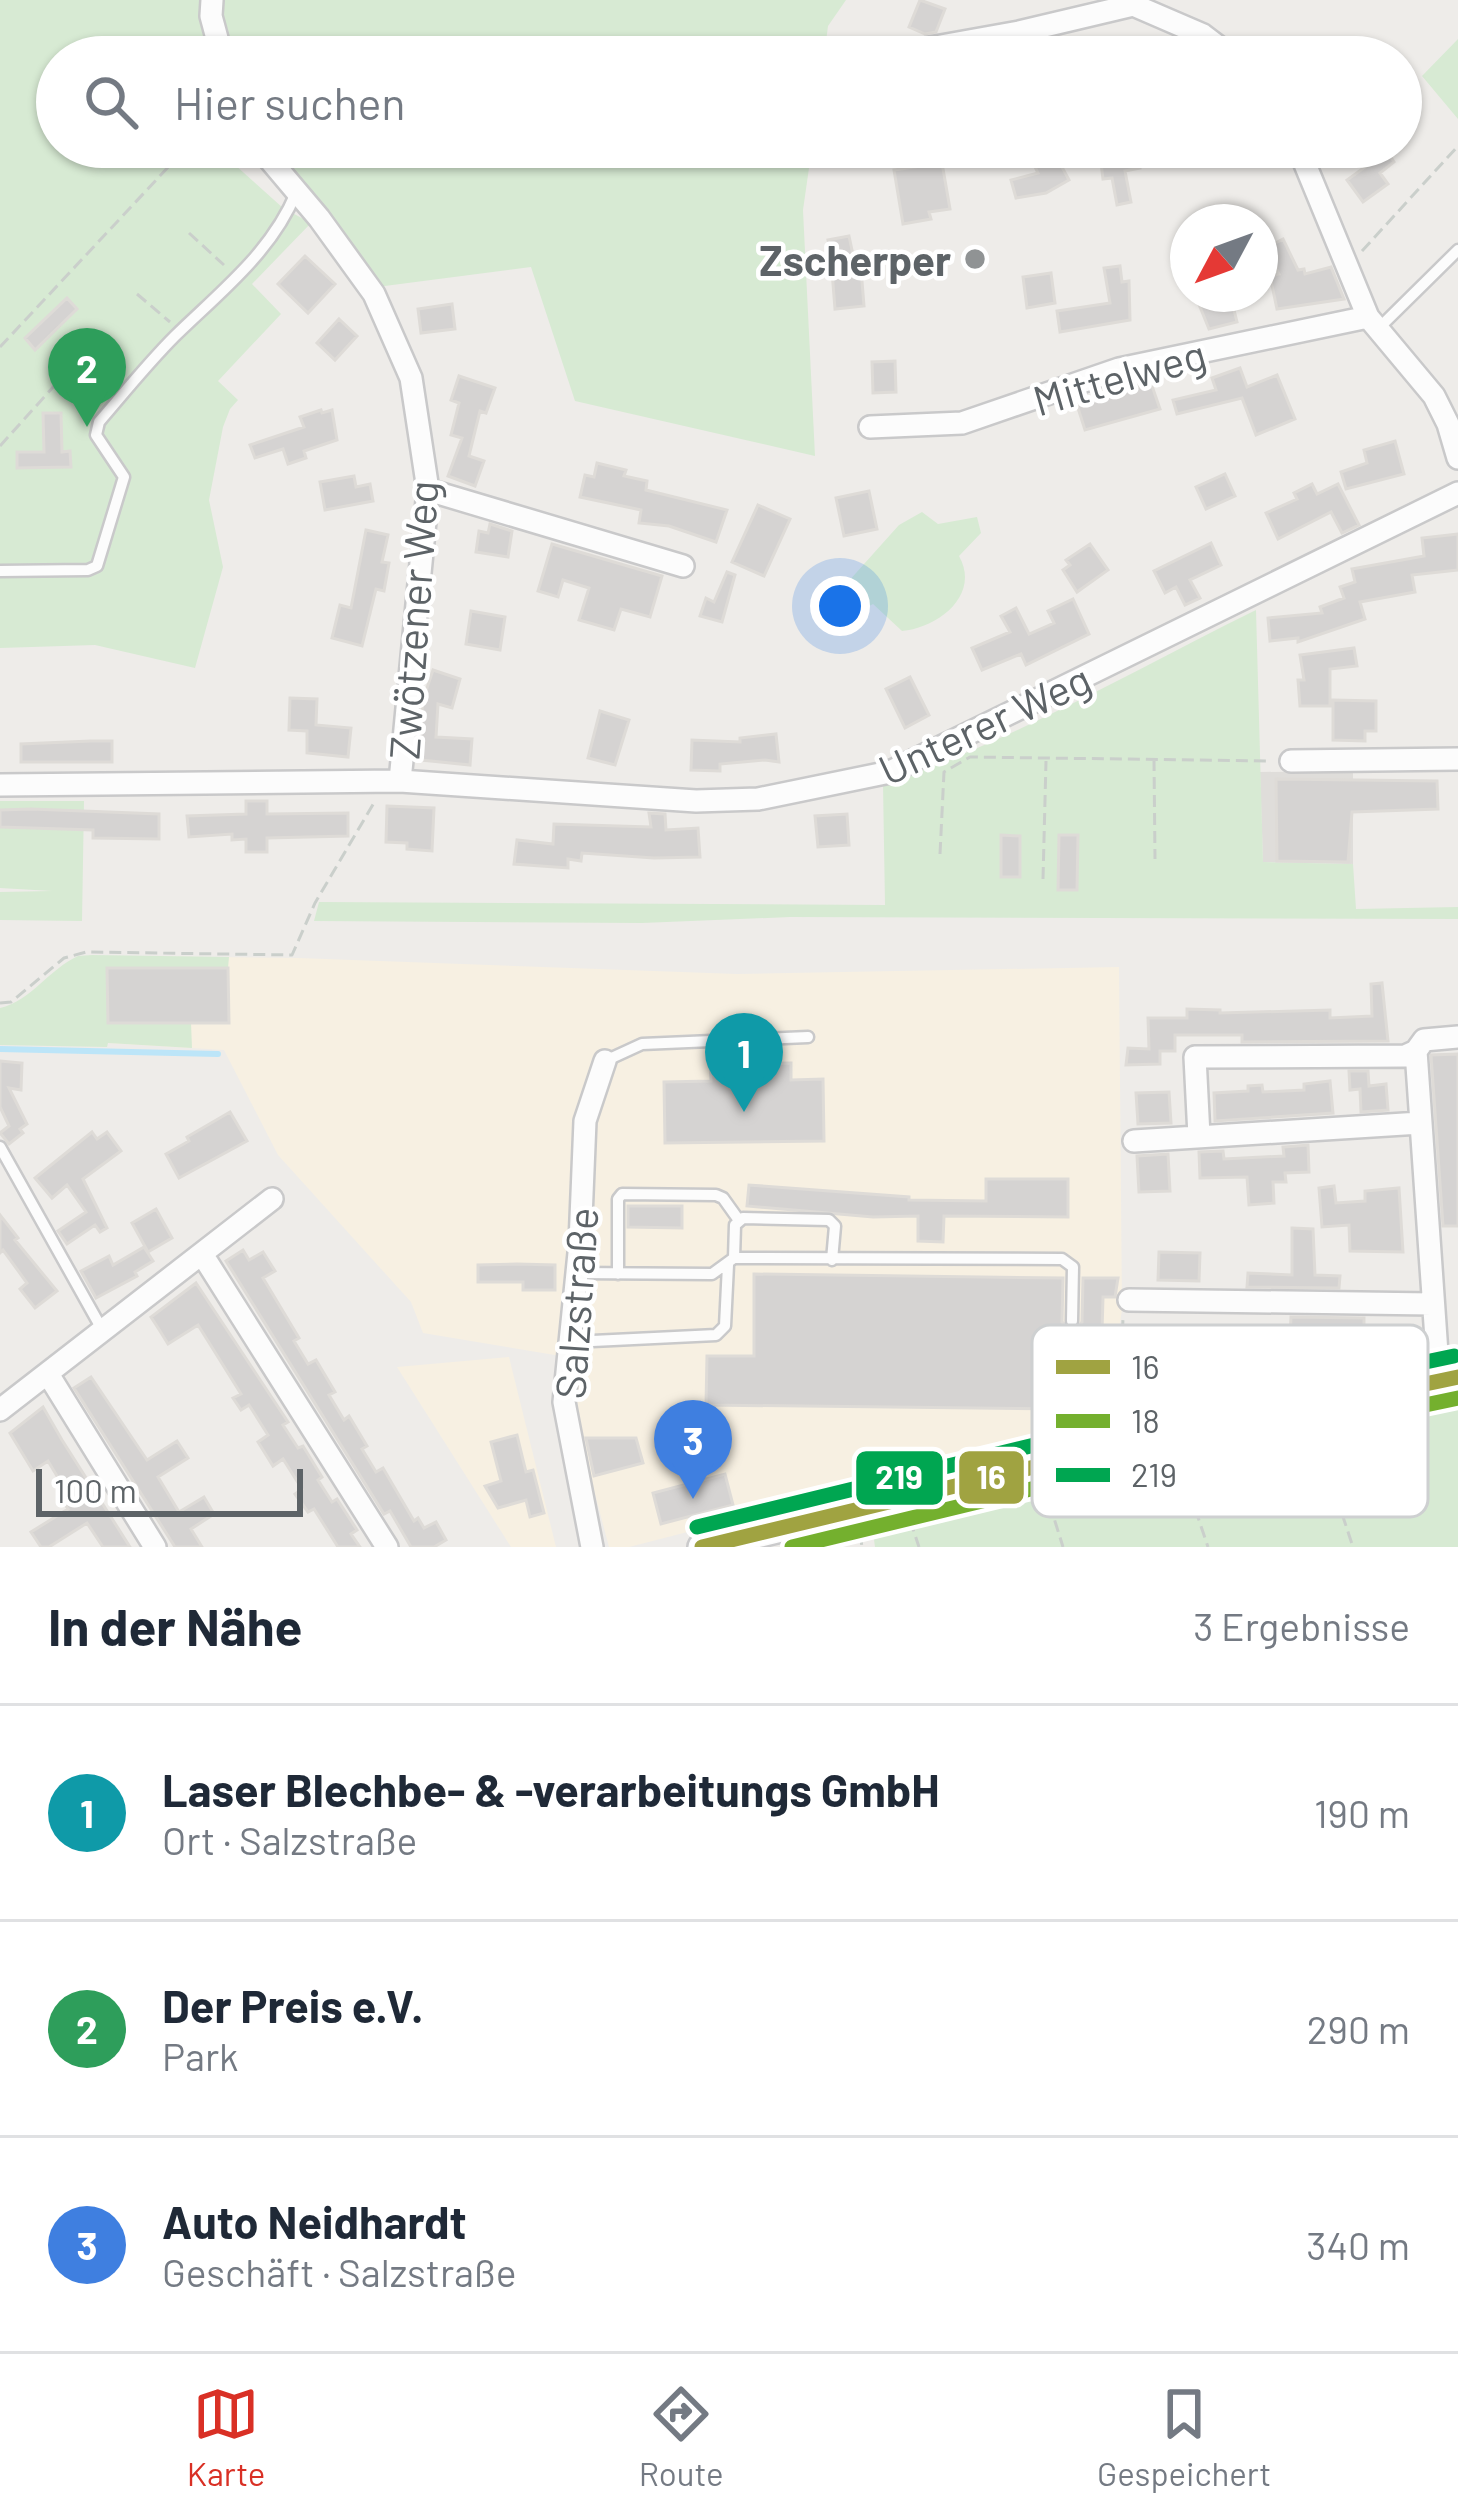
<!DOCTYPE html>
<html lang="de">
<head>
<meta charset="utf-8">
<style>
	body { margin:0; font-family:Barlow,sans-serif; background:#f6f6f7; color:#1f2937 }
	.compass { position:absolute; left:1170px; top:204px; width:108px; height:108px; border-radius:50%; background:#fff; box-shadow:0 3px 9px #0004; rotate:229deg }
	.scale { position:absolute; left:36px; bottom:30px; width:267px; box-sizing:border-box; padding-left:12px; border:6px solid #5d6367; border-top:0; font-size:33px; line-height:42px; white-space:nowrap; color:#5d6367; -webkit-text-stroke:9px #fff; paint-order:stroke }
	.you { position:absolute; left:840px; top:606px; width:42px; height:42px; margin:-30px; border:9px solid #fff; border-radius:50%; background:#1a73e8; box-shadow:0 0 0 18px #1a73e833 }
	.badge { display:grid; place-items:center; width:78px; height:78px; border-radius:50%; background:#d93025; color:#fff; font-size:39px; font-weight:700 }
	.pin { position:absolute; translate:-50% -99px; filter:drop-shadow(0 3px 6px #0008) }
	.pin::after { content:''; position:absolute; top:63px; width:42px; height:36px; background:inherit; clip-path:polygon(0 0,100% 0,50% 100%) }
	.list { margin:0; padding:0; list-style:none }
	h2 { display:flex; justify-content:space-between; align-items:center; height:156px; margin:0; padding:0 48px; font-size:51px }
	h2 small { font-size:39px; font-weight:400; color:#747a83 }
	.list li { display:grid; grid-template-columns:78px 1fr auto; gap:36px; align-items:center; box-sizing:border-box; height:216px; padding:0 48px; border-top:3px solid #e0e1e3 }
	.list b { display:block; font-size:45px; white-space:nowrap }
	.list p { margin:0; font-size:39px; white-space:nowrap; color:#747a83 }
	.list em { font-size:39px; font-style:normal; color:#747a83 }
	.icon { flex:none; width:66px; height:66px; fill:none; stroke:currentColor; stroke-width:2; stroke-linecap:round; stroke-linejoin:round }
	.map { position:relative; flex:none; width:1458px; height:1547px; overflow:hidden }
	.search { position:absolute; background:#fff; box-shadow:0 3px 9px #0004; left:36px; right:36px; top:36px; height:132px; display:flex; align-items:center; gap:30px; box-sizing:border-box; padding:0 42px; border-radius:66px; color:#747a83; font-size:45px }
	.sheet { height:804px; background:#fff }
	nav { display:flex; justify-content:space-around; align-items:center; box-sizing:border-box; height:168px; border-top:3px solid #e0e1e3; background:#fff; font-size:33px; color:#747a83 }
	nav a { display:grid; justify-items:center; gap:6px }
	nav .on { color:#d93025 }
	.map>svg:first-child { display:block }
</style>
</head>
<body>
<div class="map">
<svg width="1458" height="1547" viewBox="0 0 1458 1547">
	<rect width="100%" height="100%" fill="#eeece9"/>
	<path fill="#f7f0e2" d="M106 956 298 958 737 974 1119 967 1122 1310 1101 1444 750 1516 629 1547H609L577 1426 579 1359 423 1333 411 1302 278 1155 224 1050 107 1043Z
		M509 1357 556 1547H511L397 1367Z"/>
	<path fill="#dfddda" d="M1353 771V864L1263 862 1260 772Z"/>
	<path fill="#d7ead3" d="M0 0H846L828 26 824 57H57V147H215L283 208 311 223 252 284 281 314 218 381 238 400 230 409 223 427 209 500 223 567 195 668 95 645 0 648Z
		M1458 39V119L1422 76Z
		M271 147H812L803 210 815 456 575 401 531 267 377 287Z
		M922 512 938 524 977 517 981 533 959 556C981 595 938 628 902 631L873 604 856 613 830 602 899 525Z
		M1256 610 1263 862 1353 864 1356 909 1458 907V919L790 917 642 923 314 921 319 902 885 905 883 784C1012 742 1134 670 1256 610Z
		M0 801H84L82 921 0 920V892L52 891 0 888Z
		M78 956 92 955 229 957 228 968 107 969V1023H191L192 1048 108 1043 107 1047 0 1045V1008C31 1001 49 969 78 956Z
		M1458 1389V1547H875L871 1517Z"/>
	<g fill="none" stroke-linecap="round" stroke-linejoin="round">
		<path stroke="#bce5f8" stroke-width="6" d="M0 1049 218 1054"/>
	</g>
	<path fill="#d5d3d2" stroke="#dedbd7" stroke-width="3" d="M920 0 945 9 936 32 925 34 909 27Z
		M1107 147H1137L1140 168 1125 171 1131 202 1117 205 1112 178 1103 179 1100 155 1108 154Z
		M1387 151 1394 162 1380 173 1388 184 1363 202 1347 180Z
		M1056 156 1069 180 1046 193 1016 198 1011 180 1038 173 1035 167Z
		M942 163 950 209 929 212 931 219 903 224 894 170Z
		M849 236 856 269H861L864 306 835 309 832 271H835L828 240Z
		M1283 239 1298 270 1304 269 1305 274 1331 267 1344 299 1277 309 1270 276 1279 274 1266 248Z
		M305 256 335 284 308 313 278 284Z
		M1120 266 1122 282 1129 281 1130 320 1060 332 1057 311 1110 303 1104 268Z
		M1051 273 1055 303 1027 308 1023 277Z
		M1230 294 1237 322 1209 329 1198 302Z
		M67 298 77 309 35 350 25 338Z
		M452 304 455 329 421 333 418 309Z
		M339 319 357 336 335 360 317 343Z
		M895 361 896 392 873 393 872 362Z
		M1240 368 1247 387 1277 375 1295 419 1256 435 1242 398 1177 414 1173 400 1216 390 1212 378Z
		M459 376 495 388 486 413 480 411 469 456 484 461 475 486 448 476 462 438 451 435 459 403 451 400Z
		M1138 383 1139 386 1151 383 1160 409 1085 430 1077 405Z
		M321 410 322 413 332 410 337 440 304 451 306 458 288 464 283 449 255 458 250 445 304 427 300 417Z
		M43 413H61L62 452 70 451 71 467 17 468V452H44Z
		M1395 441 1404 474 1346 489 1341 472 1367 463 1364 450Z
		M597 463 626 470 624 476 647 481 646 490 727 510 716 542 669 526 639 523 641 510 580 497 585 475 594 477Z
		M1225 474 1235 496 1206 509 1196 487Z
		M354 476 356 487 370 484 373 501 325 510 320 482Z
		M1312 484 1317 494 1338 484 1359 525 1342 533 1331 512 1278 539 1266 513 1297 499 1294 493Z
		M869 491 877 529 844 536 836 498Z
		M758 505 790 519 764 576 732 562Z
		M490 524 512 531 508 557 476 552 479 531 488 533Z
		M366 530 388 535 382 562 389 563 384 591 376 589 362 646 332 638 340 605 351 608Z
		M1458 534V570L1412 575 1415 592 1360 602 1365 619 1298 642V638L1270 641 1268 618 1322 613 1320 607 1344 598 1340 587 1355 582 1352 569 1424 556 1422 538Z
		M1211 543 1221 565 1190 580 1200 598 1185 605 1176 587 1165 593 1154 571Z
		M552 544 662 576 650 617 621 609 614 630 579 620 589 588 563 580 558 597 538 591Z
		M1090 544 1108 570 1077 592 1063 570 1070 565 1066 560Z
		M727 572 735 575 722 622 700 616 706 598 714 602Z
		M1073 599 1089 634 1026 665 1021 654 982 670 972 648 1010 632 1001 616 1016 608 1029 634 1054 623 1048 611Z
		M471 611 505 617 500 650 466 644Z
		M1354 648 1357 666 1330 669V706H1300L1298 680H1304L1300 655Z
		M433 670 460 679 452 708 438 704 436 737 472 739 470 765 421 760 418 755 423 700Z
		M910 677 929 715 905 728 886 689Z
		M290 698 317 699 316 725 351 728 348 757 307 753V731L289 730Z
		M1333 700 1376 701V731H1365V741L1333 740Z
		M600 711 629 720 615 765 588 758Z
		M776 734 779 762 765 760 720 764V771L691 770 692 740 740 742V738Z
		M91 741H112V762H21V744Z
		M1276 779 1437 781 1438 809 1352 812 1348 862 1277 861Z
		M246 801H267V814L348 813V836L267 838V852H246V839L232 840V834L189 837 187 816 246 814Z
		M387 806 434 808 432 851 407 849V843L386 842Z
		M31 809 159 814V839L93 838V830L0 827V810Z
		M649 813 665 814 666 830 698 828 700 857 654 858 582 853 581 861 568 859V868L514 864 517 840 553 844 554 824 651 827Z
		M847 814 849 845 818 847 815 816Z
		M1001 835 1020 836V877H1001Z
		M1059 835H1078L1077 890H1058Z
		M107 968H228L229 1023H108Z
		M1382 983 1388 1041 1242 1042V1035H1175V1051H1160V1064L1126 1065 1128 1048 1149 1049 1148 1018H1187V1009L1220 1010V1013L1330 1010V1018L1372 1016 1371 984Z
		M1458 1054V1226H1443L1431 1055Z
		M0 1061 22 1063 21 1090 9 1088 27 1124 20 1129 23 1133 9 1144 0 1133 9 1126 0 1107Z
		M791 1063V1080L823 1079 824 1141 665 1143 664 1082 711 1081 710 1064Z
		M1349 1071H1368L1369 1086 1386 1084 1388 1110 1361 1112 1360 1089 1350 1090Z
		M1330 1081 1333 1113 1215 1121 1214 1093 1248 1091V1086L1262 1085 1263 1092 1304 1090V1084Z
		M1169 1092 1171 1123 1138 1124 1136 1093Z
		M230 1112 247 1141 179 1178 166 1154 189 1141 187 1137Z
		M92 1132 97 1139 107 1132 121 1151 83 1179 107 1228 100 1232 95 1225 67 1244 58 1231 86 1212 67 1185 52 1198 35 1178Z
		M1308 1145 1309 1172 1285 1173 1286 1182H1273L1274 1203 1249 1205 1247 1177 1200 1178 1199 1152 1223 1151 1224 1159 1284 1156 1283 1147Z
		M1168 1154 1170 1191 1139 1192 1137 1156Z
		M986 1179H1068V1217L944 1216 943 1242 918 1241V1216L873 1217 747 1206 749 1185 909 1197V1200L986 1201Z
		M1334 1186 1336 1203 1365 1201V1191L1399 1188 1403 1252 1350 1251 1349 1225 1322 1227 1319 1188Z
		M628 1206H682V1228L628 1227Z
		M156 1209 172 1238 148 1252 132 1223Z
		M0 1215 18 1238 15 1240 57 1291 35 1308 20 1289 27 1283 3 1250 0 1253Z
		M1292 1228 1313 1229 1315 1275 1340 1276 1339 1288 1247 1287 1248 1273 1292 1275Z
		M144 1247 153 1261 135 1272 137 1276 96 1298 81 1271 109 1256 113 1265Z
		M243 1250 249 1260 263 1252 275 1271 263 1278 299 1338 294 1341 308 1364 316 1360 335 1392 329 1395 344 1420 349 1416 367 1446 362 1449 376 1472 383 1468 414 1521 418 1518 424 1528 436 1522 446 1540 434 1547H411L390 1511 384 1514 226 1261Z
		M1159 1252 1200 1253 1199 1281 1158 1280Z
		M517 1264 555 1265V1290H523V1282H478V1265Z
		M754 1274 1063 1278 1062 1322 1073 1331 1082 1322 1083 1278H1118L1115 1297H1103L1102 1332 1066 1331 1065 1409 706 1405 707 1356H754Z
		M196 1283 288 1422 283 1425 298 1448 303 1446 322 1477 318 1480 332 1502 337 1499 357 1530 351 1534 360 1547H338L314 1509 308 1512 295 1494 302 1489 283 1459 273 1466 258 1442 268 1435 249 1405 241 1410 233 1398 241 1394 198 1325 168 1344 160 1331 151 1317Z
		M1291 1317 1364 1318V1333H1399V1363H1368V1353H1334L1333 1377 1288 1375Z
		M91 1377 147 1460 177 1441 188 1458 158 1477 179 1512 204 1497 214 1514 191 1529 202 1547H175L74 1388Z
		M43 1407 62 1440 130 1547H103L87 1523 49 1547H41L31 1532 68 1509 62 1500 69 1496 48 1461 33 1471 10 1433Z
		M517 1435 526 1472 533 1470 544 1513 530 1517 526 1500 498 1508 485 1486 501 1481 491 1442Z
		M586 1438H636L643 1463 594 1476Z
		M725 1474 733 1505 661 1524 653 1493Z"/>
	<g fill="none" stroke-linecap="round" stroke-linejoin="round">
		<g stroke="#c9c9ca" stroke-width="15">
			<path id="lane" d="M1019 32 1020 50 1024 57
				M1377 330 1458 250
				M0 571 88 570 97 566 124 477 96 435 99 422C124 393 148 363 175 336 220 292 271 253 296 193
				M605 1061 642 1044 808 1037
				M0 1147 103 1331
				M734 1258 735 1225 743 1218 829 1220 835 1226 832 1260
				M577 1273 712 1274 734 1258 1062 1259 1073 1267 1072 1321
				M618 1274V1199L622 1194 716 1195 723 1198 738 1219
				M572 1342 716 1335 725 1326 728 1265"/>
		</g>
		<g stroke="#c9c9ca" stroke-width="26">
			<path id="street" d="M212 0 211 16 222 57
				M1122 0 1203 35 1232 57
				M885 56 1019 32 1133 5
				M259 147 319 218 374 294 411 378 428 490 400 781
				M1298 147 1368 317 1434 396 1448 424 1458 458
				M870 427 962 423 1119 369 1368 317
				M428 490 683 566
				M1291 761 1458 759
				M0 785 400 781 696 801 758 799 890 772 1458 493
				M1416 1051 1439 1382
				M1199 1136 1195 1057 1405 1056 1416 1051 1424 1040 1458 1037
				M1134 1141 1420 1123
				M202 1254 387 1547
				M1129 1300 1432 1304
				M48 1374 155 1547
				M0 1410 272 1199
				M592 1547 564 1402 580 1243 585 1121 605 1061"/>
		</g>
		<g stroke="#cacacb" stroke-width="32">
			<path id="secondary" d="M702 1547 1059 1461 1439 1382"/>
		</g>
		<path stroke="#cacfcb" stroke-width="3" stroke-dasharray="12 6" stroke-linecap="butt" d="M189 233 224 265
			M1362 251 1458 146
			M137 294 170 322
			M0 347 187 147
			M0 446 82 355 115 383
			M1154 759 1155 859
			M940 854 944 772 970 757 1271 761
			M1043 879 1046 761
			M0 1003 11 1002 64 958 86 952 292 955 315 903 375 801
			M1119 1422 1123 1318
			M1314 1429 1353 1547
			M1178 1458 1208 1547
			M1044 1486 1063 1547
			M910 1520 919 1547
			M860 1533 862 1547"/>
		<use href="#lane" stroke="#fcfcfc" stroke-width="10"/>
		<use href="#street" stroke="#fcfcfc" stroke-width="21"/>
		<use href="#secondary" stroke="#fcfcfc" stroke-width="27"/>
		<g stroke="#fff" stroke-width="24">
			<path id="bus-1" d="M702 1547 1059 1461 1458 1377"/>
		</g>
		<g stroke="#fff" stroke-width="24">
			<path id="bus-2" d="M792 1547 1064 1481 1458 1398"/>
		</g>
		<g stroke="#fff" stroke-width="24">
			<path id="bus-3" d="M697 1527 1055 1440 1454 1356"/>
		</g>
		<use href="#bus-1" stroke="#a0a341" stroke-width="15"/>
		<use href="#bus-2" stroke="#74b02e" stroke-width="15"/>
		<use href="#bus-3" stroke="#00a651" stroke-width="15"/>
	</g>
	<circle fill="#909394" stroke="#fff" stroke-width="4.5" cx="975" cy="259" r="12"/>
	<g text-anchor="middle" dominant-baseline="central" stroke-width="9" stroke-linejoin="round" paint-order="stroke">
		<g font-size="42" font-weight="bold" fill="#5d6367" stroke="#fff" text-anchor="end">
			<text x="951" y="259">Zscherper</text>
		</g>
		<g font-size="42" fill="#5d6367" stroke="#fff">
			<text transform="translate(1119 376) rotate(-16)">Mittelweg</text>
			<text transform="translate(412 620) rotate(-86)">Zwötzener Weg</text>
			<text transform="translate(984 723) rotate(-25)">Unterer Weg</text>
			<text transform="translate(575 1303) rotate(-86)">Salzstraße</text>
		</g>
	</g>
	<rect x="1032" y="1325" width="396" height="192" rx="18" fill="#fff" stroke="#ced0d1" stroke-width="3"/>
	<rect x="1056" y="1360" width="54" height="14" fill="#a0a341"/>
	<rect x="1056" y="1414" width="54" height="14" fill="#74b02e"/>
	<rect x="1056" y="1468" width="54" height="14" fill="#00a651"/>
	<g font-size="33" fill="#5d6367">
		<text x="1131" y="1379">16</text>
		<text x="1131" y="1433">18</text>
		<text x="1131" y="1487">219</text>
	</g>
	<g stroke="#fff" stroke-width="4.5">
		<rect x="957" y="1449" width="69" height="57" rx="12" fill="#a0a341"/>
		<rect x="854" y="1449" width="91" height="58" rx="12" fill="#00a651"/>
	</g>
	<g font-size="33" text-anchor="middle" font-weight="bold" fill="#fff">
		<text x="991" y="1489">16</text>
		<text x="899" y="1489">219</text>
	</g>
</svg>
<svg class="compass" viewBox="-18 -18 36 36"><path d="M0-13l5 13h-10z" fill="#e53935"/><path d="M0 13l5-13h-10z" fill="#747a83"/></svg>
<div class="scale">100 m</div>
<div class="you"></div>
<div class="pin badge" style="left:744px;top:1112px;background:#0f9aa8">1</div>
<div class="pin badge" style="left:87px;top:427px;background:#2e9e5b">2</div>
<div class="pin badge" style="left:693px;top:1499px;background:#3f7fe0">3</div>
<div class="search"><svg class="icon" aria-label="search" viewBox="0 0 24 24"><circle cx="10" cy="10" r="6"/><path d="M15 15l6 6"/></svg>Hier suchen</div>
</div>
<section class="sheet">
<h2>In der Nähe<small>3 Ergebnisse</small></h2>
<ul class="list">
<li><span class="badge" style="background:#0f9aa8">1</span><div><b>Laser Blechbe- &amp; -verarbeitungs GmbH</b><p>Ort · Salzstraße</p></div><em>190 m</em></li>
<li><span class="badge" style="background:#2e9e5b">2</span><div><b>Der Preis e.V.</b><p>Park</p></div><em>290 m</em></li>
<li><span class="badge" style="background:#3f7fe0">3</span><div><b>Auto Neidhardt</b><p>Geschäft · Salzstraße</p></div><em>340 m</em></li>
</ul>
</section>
<nav>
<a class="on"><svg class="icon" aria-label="map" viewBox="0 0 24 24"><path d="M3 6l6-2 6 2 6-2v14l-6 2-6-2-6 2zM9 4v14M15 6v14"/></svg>Karte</a>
<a><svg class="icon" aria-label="directions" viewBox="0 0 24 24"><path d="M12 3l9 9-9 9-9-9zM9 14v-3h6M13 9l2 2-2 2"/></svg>Route</a>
<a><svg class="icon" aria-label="saved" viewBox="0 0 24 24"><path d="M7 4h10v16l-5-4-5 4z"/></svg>Gespeichert</a>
</nav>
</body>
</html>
